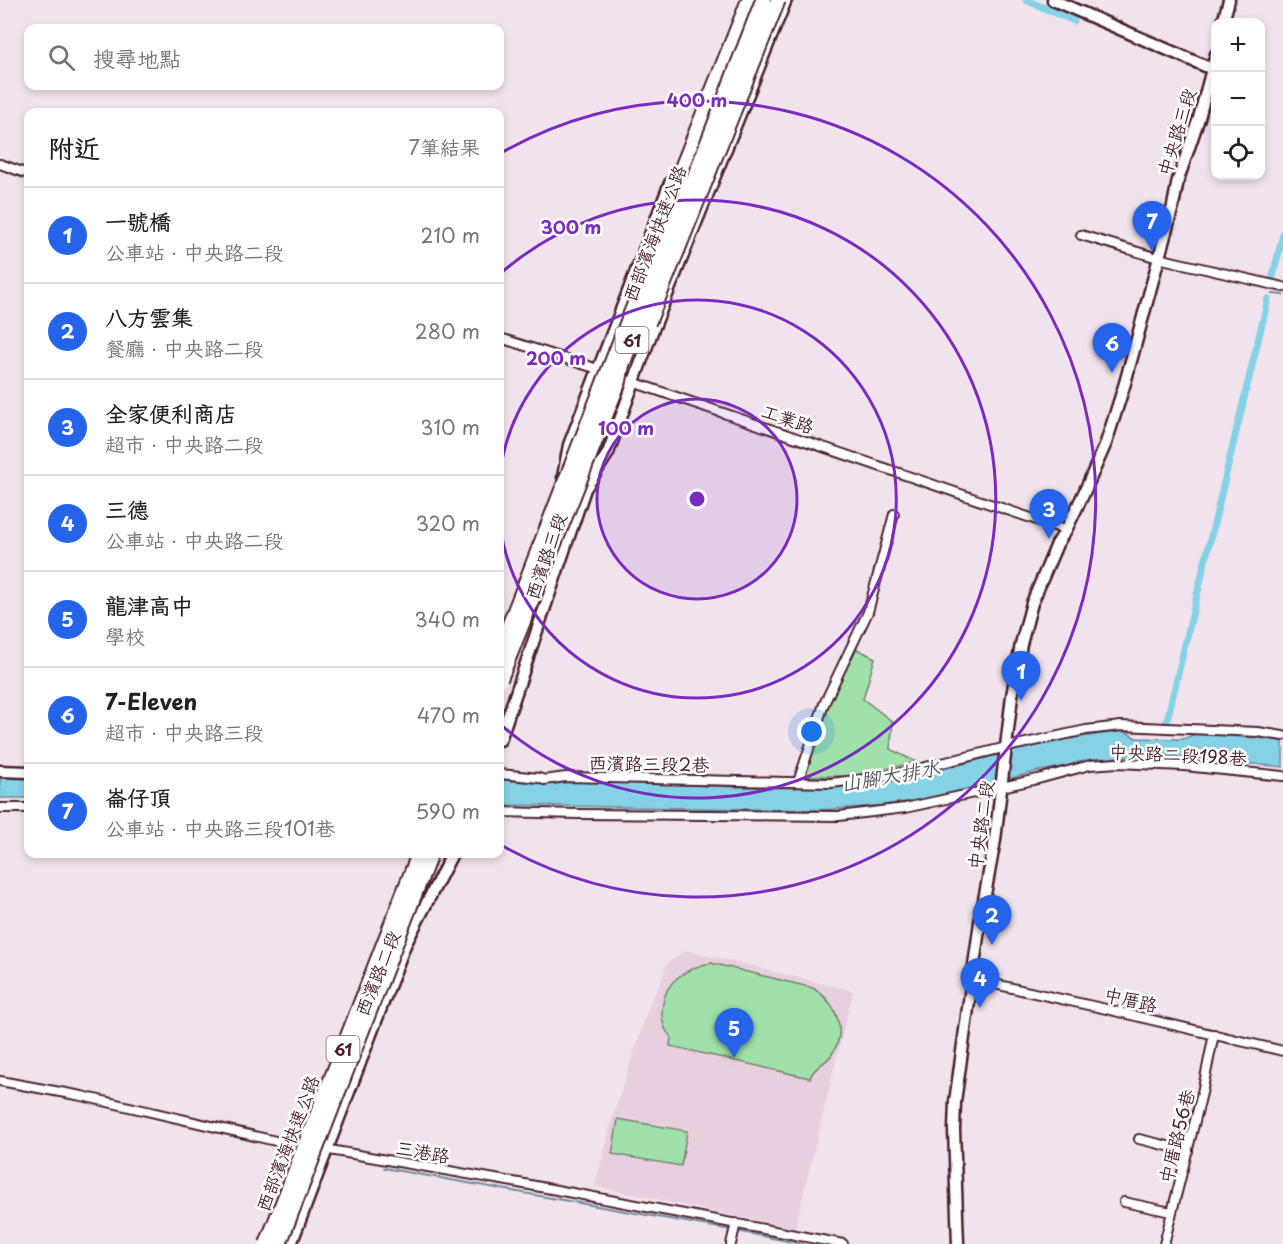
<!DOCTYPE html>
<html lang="zh-TW">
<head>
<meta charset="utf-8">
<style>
	body { margin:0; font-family:"Playpen Sans","LXGW WenKai TC",sans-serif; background:#f2f2f2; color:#202124 }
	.controls { position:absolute; right:18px; top:18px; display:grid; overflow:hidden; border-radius:12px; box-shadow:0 3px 9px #0003 }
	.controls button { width:54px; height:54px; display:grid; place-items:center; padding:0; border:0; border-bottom:2px solid #e0e0e0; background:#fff; color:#202124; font:30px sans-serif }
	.you { position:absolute; left:812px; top:732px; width:21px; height:21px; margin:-15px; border:4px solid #fff; border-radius:50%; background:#1a73e8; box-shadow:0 0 0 9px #1a73e833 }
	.badge { display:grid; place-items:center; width:39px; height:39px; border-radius:50%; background:#2563eb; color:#fff; font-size:20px; font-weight:700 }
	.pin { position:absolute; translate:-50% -50px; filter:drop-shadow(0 2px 3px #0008) }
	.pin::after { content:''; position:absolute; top:32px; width:21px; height:18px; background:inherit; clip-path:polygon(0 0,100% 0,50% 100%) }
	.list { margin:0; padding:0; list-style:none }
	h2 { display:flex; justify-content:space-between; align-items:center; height:78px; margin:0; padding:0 24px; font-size:26px }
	h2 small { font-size:20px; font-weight:400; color:#757577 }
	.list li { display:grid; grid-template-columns:39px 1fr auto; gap:18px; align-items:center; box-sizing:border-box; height:96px; padding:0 24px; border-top:2px solid #e0e0e0 }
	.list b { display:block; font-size:22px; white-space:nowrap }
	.list p { margin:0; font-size:20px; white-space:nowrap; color:#757577 }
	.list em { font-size:20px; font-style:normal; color:#757577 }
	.icon { flex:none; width:33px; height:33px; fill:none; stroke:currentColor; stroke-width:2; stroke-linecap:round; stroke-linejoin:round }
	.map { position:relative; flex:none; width:1283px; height:1244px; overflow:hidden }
	.search { position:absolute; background:#fff; box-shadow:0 3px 9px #0003; left:24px; top:24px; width:480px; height:66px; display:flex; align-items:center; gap:15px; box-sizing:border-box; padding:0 21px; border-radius:12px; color:#757577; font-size:22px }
	.panel { position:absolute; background:#fff; box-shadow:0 3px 9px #0003; left:24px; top:108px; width:480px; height:750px; border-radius:12px }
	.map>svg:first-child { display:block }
</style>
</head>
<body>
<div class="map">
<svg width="1283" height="1244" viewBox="0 0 1283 1244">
	<rect width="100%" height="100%" fill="#f1e3ed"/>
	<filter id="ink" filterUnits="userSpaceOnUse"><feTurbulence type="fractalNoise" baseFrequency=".0167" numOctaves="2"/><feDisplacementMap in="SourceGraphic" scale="12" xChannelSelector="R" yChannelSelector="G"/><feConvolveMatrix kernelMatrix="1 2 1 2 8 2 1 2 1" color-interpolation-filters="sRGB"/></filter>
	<g filter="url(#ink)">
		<path fill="#e7cfe0" d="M686 950 853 991 795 1229 595 1186 612 1119 652 997 660 985 667 964Z"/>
		<path fill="#a0e1ab" stroke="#75806b" stroke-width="1.5" d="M853 647 875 658 863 699 893 722 890 749 916 762 857 776H804L807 757 830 687Z
			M711 963 813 988C836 1002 848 1030 832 1054 826 1064 813 1067 810 1078L670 1046 671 1037C656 1022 661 991 677 978 687 970 698 965 711 963Z
			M618 1119 687 1131 681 1166 612 1154Z"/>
		<path fill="#85d1e5" stroke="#6d8a9b" stroke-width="1.5" d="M1124 731 1136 738 1183 739 1198 733 1283 740V767L1160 755 1118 757 1039 771 950 794 913 801 877 806 819 810 500 805V780L535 781 538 783C650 777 764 797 875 782 937 774 996 753 1057 741 1079 737 1102 734 1124 731Z
			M0 772 28 773V798H0Z"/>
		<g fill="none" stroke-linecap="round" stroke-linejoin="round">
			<path stroke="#6d8a9b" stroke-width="2" d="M1273 294 1283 295
				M384 1168 731 1230
				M737 1231 802 1244"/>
			<path stroke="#85d1e5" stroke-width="7" d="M1026 0 1074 21
				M1272 280 1283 234
				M1166 724 1268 299"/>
			<g stroke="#4a1f2b" stroke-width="12">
				<path id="street" d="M0 164 28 174
					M1081 235 1158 258 1283 287
					M500 338 601 370
					M618 377 1066 530
					M500 774 539 778 544 780 566 777 831 783 889 776 1007 747 1086 730 1121 726 1258 732 1283 736
					M798 782 824 704 868 612 894 514
					M0 808H28
					M500 812 577 814 839 816 905 808 1038 779 1090 765 1117 763 1184 766 1283 776
					M972 979 1106 1009 1283 1051
					M0 1081 82 1096 306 1148
					M1139 1139 1188 1151
					M324 1149 530 1185 843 1244
					M1124 1202 1171 1212
					M731 1244 736 1223
					M1164 1244 1202 1093 1214 1034"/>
			</g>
			<g stroke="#4a1f2b" stroke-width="15">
				<path id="secondary" d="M1053 0 1212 69
					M1223 22 1229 0
					M563 477 569 445 670 183
					M587 486 608 453 652 332 786 0
					M500 740 588 480
					M0 771 28 772
					M291 1244 405 945 452 854
					M958 1244 954 1129 955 1102 980 922 995 840 1012 696 1021 644 1032 603 1057 544 1066 530 1083 495 1106 443 1125 383 1173 206 1178 180 1199 118 1216 54"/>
			</g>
			<g stroke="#4a1f2b" stroke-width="18">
				<path id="highway" d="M672 193 749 0"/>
			</g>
			<use href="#street" stroke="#fff" stroke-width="8"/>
			<use href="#secondary" stroke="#fff" stroke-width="10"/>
			<use href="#highway" stroke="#fff" stroke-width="14"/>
			<g stroke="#4a1f2b" stroke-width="18" stroke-linecap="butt">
				<path id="highway-bridge" d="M648 323 778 0
					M500 649 682 183
					M500 679 619 381 622 365 763 0
					M267 1244 419 854
					M279 1244 430 854"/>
			</g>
			<use href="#highway-bridge" stroke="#fff" stroke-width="14"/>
		</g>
	</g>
	<circle cx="697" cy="499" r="100" fill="#7b2cbf" fill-opacity=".12"/>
	<g fill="none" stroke="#7b2cbf" stroke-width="3">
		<circle cx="697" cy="499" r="100"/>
		<path d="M500 473A199 199 0 1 1 500 525"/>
		<path d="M501 273A299 299 0 1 1 501 725"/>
		<path d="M501 153A398 398 0 1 1 501 845"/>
	</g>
	<g text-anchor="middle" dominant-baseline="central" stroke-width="5" stroke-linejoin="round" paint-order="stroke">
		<g fill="#fff" stroke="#80626b" stroke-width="1.5">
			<rect x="615.5" y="327" width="33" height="26" rx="4.5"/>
			<rect x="326.5" y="1036" width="33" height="26" rx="4.5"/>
		</g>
		<g font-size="16" font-weight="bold" fill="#4a1f2b">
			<text x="632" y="340">61</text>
			<text x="343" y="1049">61</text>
		</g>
		<g font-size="18" fill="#4a1f2b" stroke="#fff">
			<text transform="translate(1176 132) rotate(-73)">中央路三段</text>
			<text transform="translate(654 233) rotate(-69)">西部濱海快速公路</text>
			<text transform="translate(788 418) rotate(19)">工業路</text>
			<text transform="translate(545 556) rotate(-71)">西濱路三段</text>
			<text transform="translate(1178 754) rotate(3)">中央路二段198巷</text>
			<text transform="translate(649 763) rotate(1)">西濱路三段2巷</text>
			<text transform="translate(980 825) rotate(-82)">中央路二段</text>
			<text transform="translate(377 973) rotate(-68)">西濱路二段</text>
			<text transform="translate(1131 999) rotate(13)">中厝路</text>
			<text transform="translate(1176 1136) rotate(-76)">中厝路56巷</text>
			<text transform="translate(287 1143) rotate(-69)">西部濱海快速公路</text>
			<text transform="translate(423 1151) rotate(10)">三港路</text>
		</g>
		<g font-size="20" font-style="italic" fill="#5c5463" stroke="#fff">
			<text transform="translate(890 775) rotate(-10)">山腳大排水</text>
		</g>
	</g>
	<circle cx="697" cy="499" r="9" fill="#7b2cbf" stroke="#fff" stroke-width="3"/>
	<g font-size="18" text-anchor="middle" font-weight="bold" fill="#7b2cbf" stroke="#fff" stroke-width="5" stroke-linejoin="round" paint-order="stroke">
		<text x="697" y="107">400 m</text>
		<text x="571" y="234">300 m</text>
		<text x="556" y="365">200 m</text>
		<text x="626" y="435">100 m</text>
	</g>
</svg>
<div class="controls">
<button>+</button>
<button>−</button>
<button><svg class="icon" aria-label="locate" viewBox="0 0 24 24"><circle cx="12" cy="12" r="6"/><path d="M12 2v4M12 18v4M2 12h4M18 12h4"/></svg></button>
</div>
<div class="you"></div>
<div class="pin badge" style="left:1021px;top:701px">1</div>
<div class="pin badge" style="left:992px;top:945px">2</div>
<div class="pin badge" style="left:1049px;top:539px">3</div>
<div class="pin badge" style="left:980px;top:1008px">4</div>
<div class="pin badge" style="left:734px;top:1058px">5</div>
<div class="pin badge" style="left:1112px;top:373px">6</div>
<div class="pin badge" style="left:1152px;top:251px">7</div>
<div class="search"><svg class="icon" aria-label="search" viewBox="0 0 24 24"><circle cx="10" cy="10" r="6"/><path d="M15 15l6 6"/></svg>搜尋地點</div>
<section class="panel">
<h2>附近<small>7筆結果</small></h2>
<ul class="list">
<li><span class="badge">1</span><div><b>一號橋</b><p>公車站 · 中央路二段</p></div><em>210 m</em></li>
<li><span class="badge">2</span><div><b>八方雲集</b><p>餐廳 · 中央路二段</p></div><em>280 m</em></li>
<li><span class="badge">3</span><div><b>全家便利商店</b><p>超市 · 中央路二段</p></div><em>310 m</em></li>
<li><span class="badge">4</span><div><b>三德</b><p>公車站 · 中央路二段</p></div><em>320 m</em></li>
<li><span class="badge">5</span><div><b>龍津高中</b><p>學校</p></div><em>340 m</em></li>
<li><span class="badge">6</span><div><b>7-Eleven</b><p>超市 · 中央路三段</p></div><em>470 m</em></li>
<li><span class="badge">7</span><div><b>崙仔頂</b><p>公車站 · 中央路三段101巷</p></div><em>590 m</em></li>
</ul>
</section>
</div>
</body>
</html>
